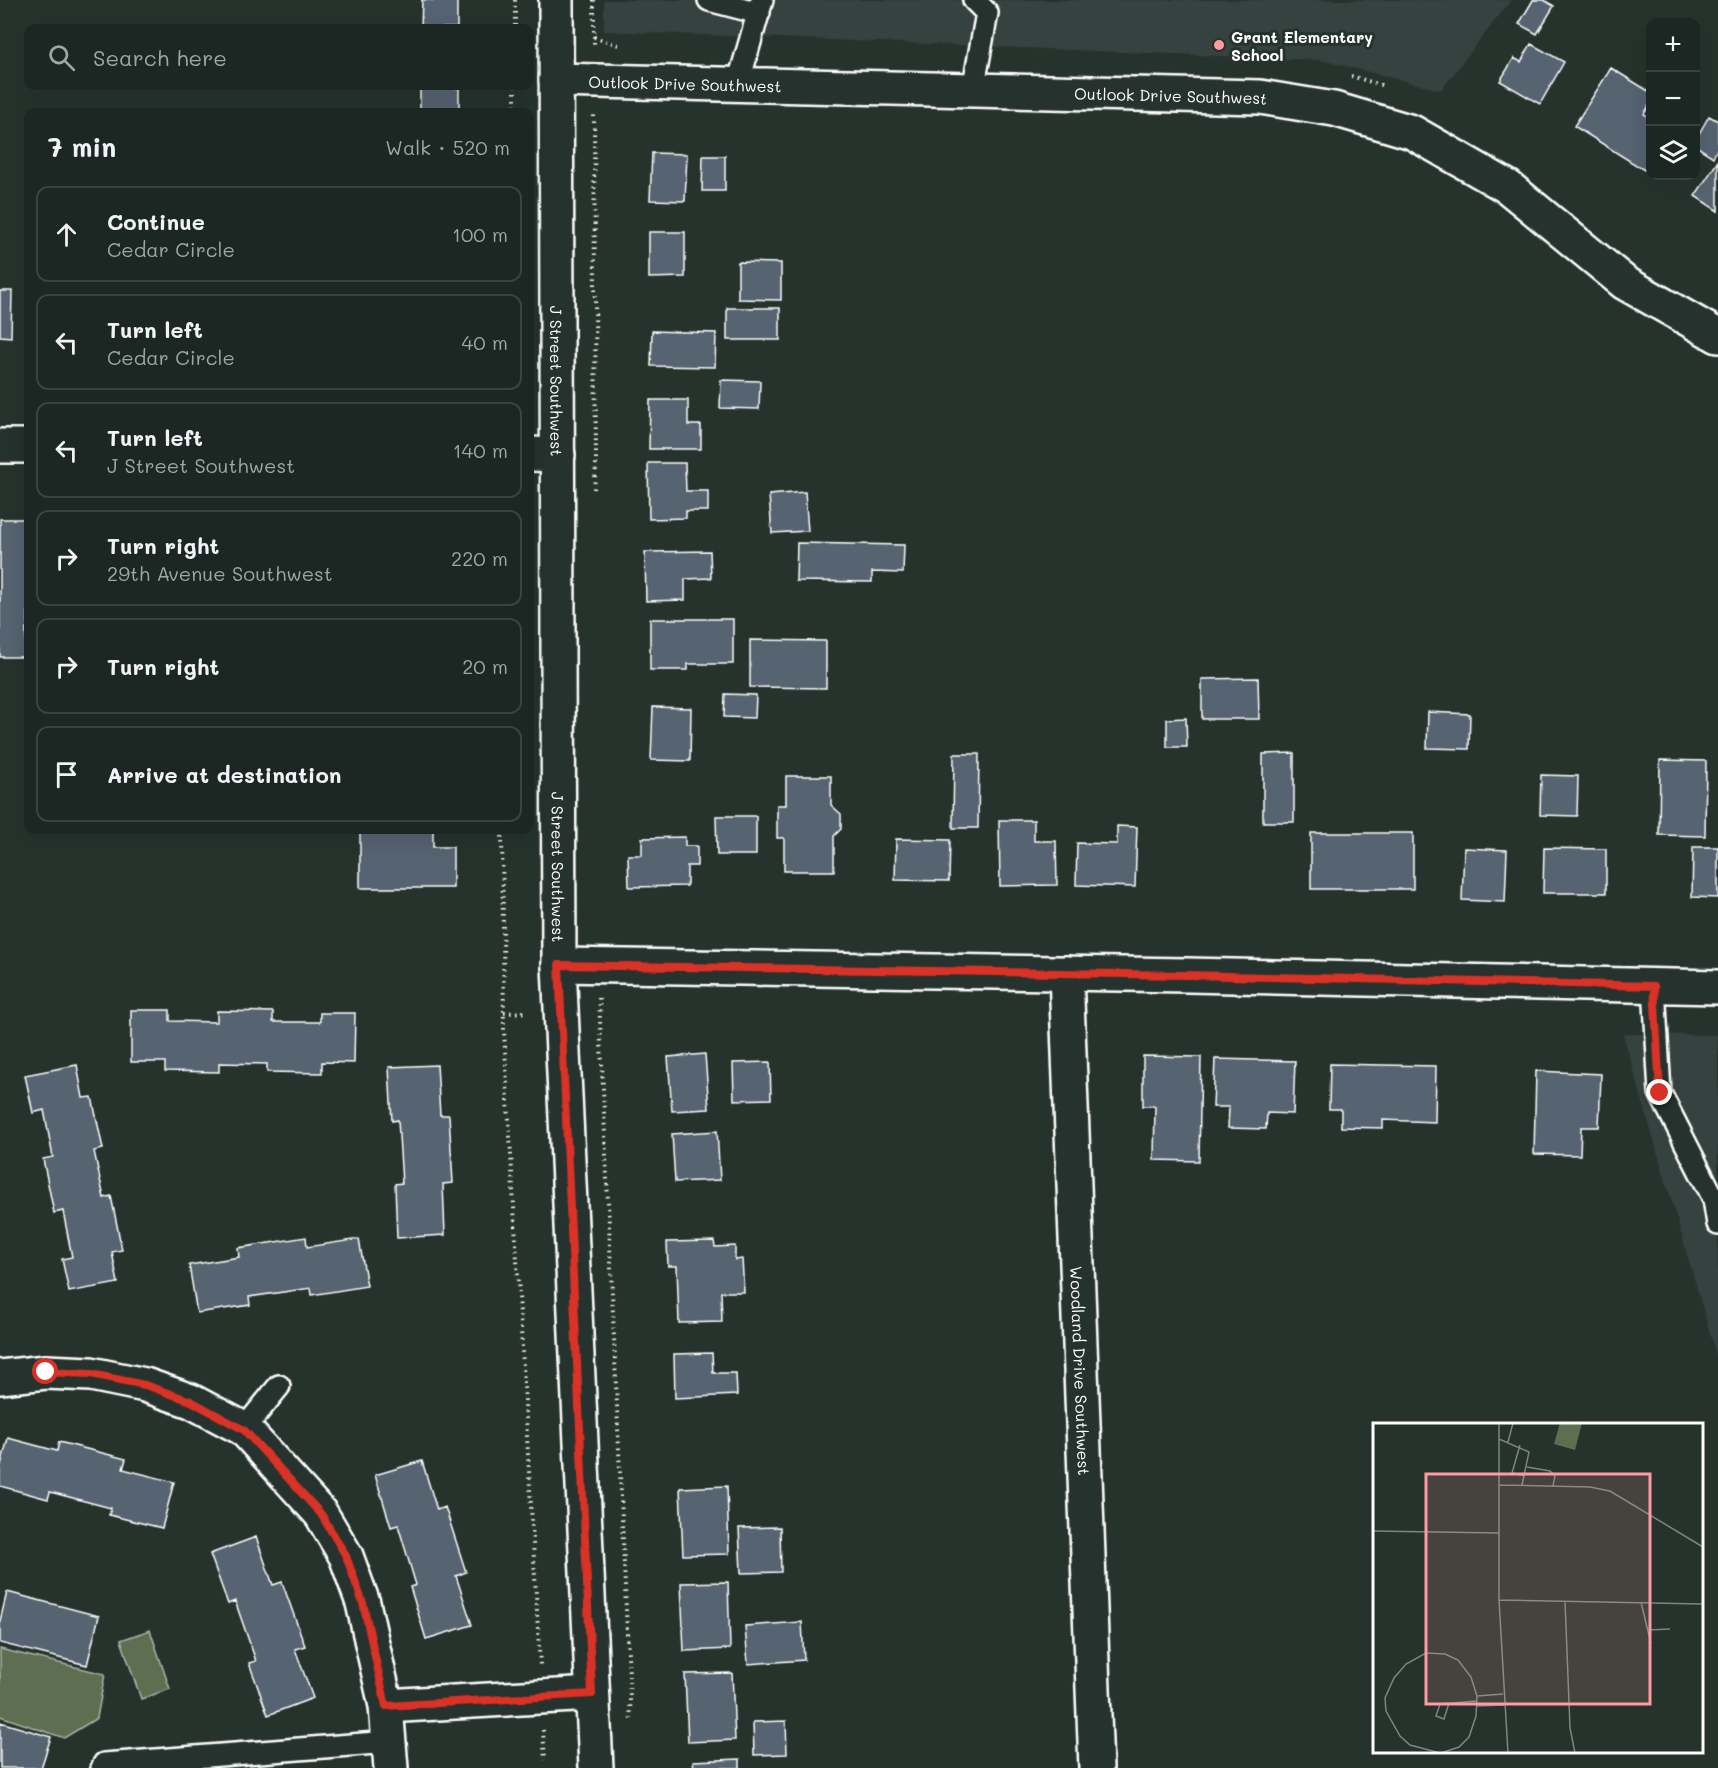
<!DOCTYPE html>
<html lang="en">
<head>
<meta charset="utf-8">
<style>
	body { margin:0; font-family:Mali,sans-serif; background:#29322f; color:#f1f3f6 }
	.controls { position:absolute; right:18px; top:18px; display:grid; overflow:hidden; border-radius:12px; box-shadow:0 6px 24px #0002 }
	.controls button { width:54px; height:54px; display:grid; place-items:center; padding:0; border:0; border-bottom:2px solid #3a4340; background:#1c2622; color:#f1f3f6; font:30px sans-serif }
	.stop { position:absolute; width:18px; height:18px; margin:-14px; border:4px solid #d93025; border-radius:50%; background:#fff }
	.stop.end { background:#d93025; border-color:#fff; box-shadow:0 2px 6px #0008 }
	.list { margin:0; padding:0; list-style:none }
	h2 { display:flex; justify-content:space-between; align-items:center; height:78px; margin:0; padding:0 24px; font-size:26px }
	h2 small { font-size:20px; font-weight:400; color:#a0a5a5 }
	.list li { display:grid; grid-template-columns:39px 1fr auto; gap:18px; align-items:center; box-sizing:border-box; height:96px; margin:0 12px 12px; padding:0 12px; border:2px solid #3a4340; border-radius:12px }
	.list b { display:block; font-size:22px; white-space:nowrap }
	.list p { margin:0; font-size:20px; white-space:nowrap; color:#a0a5a5 }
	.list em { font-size:20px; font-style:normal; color:#a0a5a5 }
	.icon { flex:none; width:33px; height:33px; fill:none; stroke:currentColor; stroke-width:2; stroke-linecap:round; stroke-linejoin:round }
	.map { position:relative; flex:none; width:1718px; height:1768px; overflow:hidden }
	.search { position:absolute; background:#1c2622; box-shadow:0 6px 24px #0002; left:24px; top:24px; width:510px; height:66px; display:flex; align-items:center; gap:15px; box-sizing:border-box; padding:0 21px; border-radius:12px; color:#a0a5a5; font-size:22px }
	.panel { position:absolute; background:#1c2622; box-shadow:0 6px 24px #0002; left:24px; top:108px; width:510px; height:726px; border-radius:12px }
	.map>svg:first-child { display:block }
</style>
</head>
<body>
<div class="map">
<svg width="1718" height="1768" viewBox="0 0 1718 1768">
	<rect width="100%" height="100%" fill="#26332d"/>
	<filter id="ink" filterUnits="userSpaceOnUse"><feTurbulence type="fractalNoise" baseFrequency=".0167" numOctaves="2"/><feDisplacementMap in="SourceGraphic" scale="12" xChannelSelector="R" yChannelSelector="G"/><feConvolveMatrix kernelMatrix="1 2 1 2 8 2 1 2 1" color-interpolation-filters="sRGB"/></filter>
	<g filter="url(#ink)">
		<path fill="#344241" d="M604 0H1511L1441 90 1321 60 604 31Z
			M1623 1034 1718 1035V1361Z"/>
		<path fill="#5d6e51" stroke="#aeb6a8" stroke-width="1.5" d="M150 1630 170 1689 141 1699 121 1640Z
			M0 1649 105 1674 97 1718 64 1738 0 1716Z"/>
		<path fill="#566471" stroke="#fff" stroke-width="1.5" d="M422 0H457V28H421Z
			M1533 0H1544L1554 6 1537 34 1519 24Z
			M1531 44 1564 62 1540 104 1500 81 1514 58 1521 62Z
			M1611 68 1650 92V104L1644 114 1650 118V161L1644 170 1574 126Z
			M420 88H459V112H420Z
			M1709 116 1718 121V148L1713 157 1696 146V139Z
			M652 153 687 154 685 201 650 200Z
			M703 156H725V191H702Z
			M1718 161V211L1695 196Z
			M649 232H685V277L649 278Z
			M738 262 781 263V300L738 299Z
			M0 291H12L11 337 0 336Z
			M727 308H780V340H727Z
			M652 331 716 333 715 367 651 366Z
			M721 380 760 381 759 409 720 408Z
			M650 400H688V425H701V449H649Z
			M648 463H685L686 491H708V511H686V518L649 519Z
			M805 492 808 531 772 533 769 495Z
			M0 519H28V628H26V657H0Z
			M797 543 904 545 903 573 872 572V582L796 581Z
			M710 551 711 578 685 579V600L646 601 645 552Z
			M650 619H733V664H688V670H650Z
			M750 640 826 641V688L750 687Z
			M1258 678 1259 719H1202V679Z
			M725 694 756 695 755 718 724 717Z
			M653 707 691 708 690 761 651 760Z
			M1428 712 1470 714 1469 749 1427 748Z
			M1186 718 1187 747H1167V719Z
			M1294 753V822H1263V754Z
			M954 754H979L978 828H953Z
			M1660 760 1706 761 1705 836 1659 835Z
			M1541 775 1578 776 1577 816 1540 815Z
			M786 776H831V805L841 814V829L834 836V871H784V838H777V805H786Z
			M716 816H756V855H717Z
			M999 820H1034V841H1056L1057 885 1000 886Z
			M1117 826 1137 827 1135 887 1076 885 1077 843 1117 844Z
			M360 830H433V847H453V888H360Z
			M1311 833H1413V889H1311Z
			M685 837V846H697V866H687V886L629 887 628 855H642V838Z
			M896 839 950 840 949 881 895 880Z
			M1693 847H1718V898L1692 897Z
			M1464 848 1507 850 1505 902 1462 900Z
			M1544 848 1606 849V893H1543Z
			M131 1010H170V1021L217 1022V1011L273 1012V1022H320V1013H355L354 1063 322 1062V1073L267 1072V1064L219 1063V1072L165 1071V1062H131Z
			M705 1054 709 1109 672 1111 668 1057Z
			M1143 1056 1201 1057 1199 1161 1154 1160 1155 1106H1143Z
			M1215 1059 1295 1061 1293 1114 1267 1113 1266 1129 1228 1128 1229 1107H1213Z
			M770 1062 771 1099 734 1100 733 1063Z
			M1330 1064 1436 1066 1435 1122 1383 1120V1128L1341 1127V1109H1329Z
			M77 1065 83 1098 92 1097 103 1149 94 1151 104 1198 111 1196 122 1250 112 1252 118 1283 69 1292 62 1259 72 1257 63 1211 54 1213 43 1159 53 1157 44 1110 33 1113 25 1075Z
			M437 1065 440 1115H449L453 1183 443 1184 445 1235 397 1238 395 1184 402 1183 398 1120 392 1121 389 1067Z
			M1536 1071 1601 1074 1599 1127H1581L1580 1155 1534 1154Z
			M717 1131 720 1180 675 1182 672 1134Z
			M306 1237 307 1247 359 1239 367 1286 312 1295 311 1288 249 1297 250 1305 197 1313 189 1265 239 1257 238 1248Z
			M714 1241 715 1247 735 1246V1260L742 1259 744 1292H721L722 1322 679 1323 677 1266H668L667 1242Z
			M712 1353 713 1373H736L737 1395 675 1398 674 1354Z
			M8 1438 57 1451 59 1442 126 1459 123 1469 174 1482 162 1528 109 1515 111 1508 50 1492 48 1499 0 1486V1469Z
			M422 1461 437 1510 445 1507 466 1572 456 1576 472 1625 426 1639 410 1587 416 1585 398 1525 391 1527 375 1475Z
			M727 1486 729 1554 683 1555 680 1488Z
			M780 1527 781 1572 741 1573 739 1528Z
			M256 1537 273 1585 282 1582 305 1646 295 1649 313 1698 268 1715 249 1663 256 1661 235 1601 228 1604 210 1554Z
			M728 1582 730 1649 684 1651 681 1583Z
			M7 1592 99 1616 87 1665 0 1643V1621Z
			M802 1622 804 1660 748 1664 745 1626Z
			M732 1673 735 1740 688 1742 685 1674Z
			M786 1721 787 1754 754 1755 753 1722Z
			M0 1722 51 1737 41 1768H0Z
			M740 1759V1768H694L693 1761Z"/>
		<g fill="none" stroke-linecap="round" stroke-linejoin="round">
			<g stroke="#fff" stroke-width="26">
				<path id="service" d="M709 0 759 13
					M738 84 762 0
					M973 90 987 13 974 0
					M1654 986 1660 1093 1714 1199 1718 1224
					M244 1429 279 1386
					M102 1768 104 1764 389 1742"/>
			</g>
			<g stroke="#fff" stroke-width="38">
				<g id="minor">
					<path id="s1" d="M556 80 1260 97 1334 109 1412 132 1508 187 1625 283 1718 336"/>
					<path d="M0 446H28"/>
					<path d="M530 454 558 455"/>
					<path d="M559 965 1187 975 1718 987"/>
					<path id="s2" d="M1066 973 1096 1768"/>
					<path d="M0 1377 46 1372 91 1374 145 1385 191 1401 244 1429 321 1514 346 1556 363 1603 386 1706 391 1768"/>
					<path d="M386 1706 592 1694"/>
				</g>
			</g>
			<g stroke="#fff" stroke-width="38">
				<g id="tertiary">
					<path id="s3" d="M556 0 559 965 596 1768"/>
				</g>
			</g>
			<path stroke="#fff" stroke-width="4" stroke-dasharray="1.5 4.5" stroke-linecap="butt" d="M515 0V28
				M594 0V47
				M594 37 622 46
				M1351 76 1384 86
				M515 86V112
				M594 489 596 465 594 113
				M502 830 504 1031 540 1665
				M599 998 631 1722
				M504 1013 527 1012
				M543 1730 545 1760"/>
			<use href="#service" stroke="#26332d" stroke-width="21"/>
			<use href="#minor" stroke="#26332d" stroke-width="33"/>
			<use href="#tertiary" stroke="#26332d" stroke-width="33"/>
		</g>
	</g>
	<g fill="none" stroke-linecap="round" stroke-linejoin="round" filter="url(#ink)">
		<path stroke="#d93025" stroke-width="8" d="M46 1372 91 1374 145 1385 191 1401 244 1430 321 1514 346 1556 363 1603 386 1706 592 1694 559 965 1187 975 1654 986 1660 1093"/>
	</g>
	<circle fill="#ff9aa2" stroke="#26332d" stroke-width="2" cx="1219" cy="45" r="6"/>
	<g text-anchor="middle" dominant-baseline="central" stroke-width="6" stroke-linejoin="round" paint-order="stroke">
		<g font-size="16" font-weight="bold" fill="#fff" stroke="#26332d" text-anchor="start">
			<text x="1231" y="36">Grant Elementary<tspan x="1231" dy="18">School</tspan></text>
		</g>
		<g font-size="16" fill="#fff" stroke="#26332d">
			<text stroke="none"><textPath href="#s1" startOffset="129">Outlook Drive Southwest</textPath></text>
			<text stroke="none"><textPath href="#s1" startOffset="615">Outlook Drive Southwest</textPath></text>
			<text stroke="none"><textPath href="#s3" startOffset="381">J Street Southwest</textPath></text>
			<text stroke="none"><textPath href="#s3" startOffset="867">J Street Southwest</textPath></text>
			<text stroke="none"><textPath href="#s2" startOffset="398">Woodland Drive Southwest</textPath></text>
		</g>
	</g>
	<g transform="translate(1373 1423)">
		<rect width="330" height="330" fill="#26332d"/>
		<path d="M187 0H209L202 27 181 21Z" fill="#5d6e51"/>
		<path fill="none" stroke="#7d8581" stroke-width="1.5" d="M126 0V177L135 330M126 16 156 29 149 62M135 19 140 0M147 22 139 50 152 53M154 44 177 48 182 53 180 63M126 62 217 64 237 68 330 124M0 108 126 110M126 177 330 181M192 178 197 305 202 330M268 179 278 221M276 207 297 206M104 273 130 271M76 280 71 296 63 293 67 281 104 278M104 283 131 282M67 330 37 322 27 313 13 288 12 275 21 255 33 241 53 230 72 231 85 237 98 254 104 273 103 293 96 314 86 324 68 330"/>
		<path fill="#ff9aa2" fill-opacity="0.15" stroke="#ff9aa2" stroke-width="3" d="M53 51H277V281H53Z"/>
		<rect width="330" height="330" fill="none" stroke="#fff" stroke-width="3"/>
	</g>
</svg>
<div class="controls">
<button>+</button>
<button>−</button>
<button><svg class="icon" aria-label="layers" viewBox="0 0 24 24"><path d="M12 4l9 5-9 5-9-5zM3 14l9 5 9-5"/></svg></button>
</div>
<div class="stop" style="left:46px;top:1372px"></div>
<div class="stop end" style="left:1660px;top:1093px"></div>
<div class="search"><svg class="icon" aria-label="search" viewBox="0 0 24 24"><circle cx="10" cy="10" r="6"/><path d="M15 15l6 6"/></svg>Search here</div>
<section class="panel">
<h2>7 min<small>Walk · 520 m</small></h2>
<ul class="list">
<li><svg class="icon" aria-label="ahead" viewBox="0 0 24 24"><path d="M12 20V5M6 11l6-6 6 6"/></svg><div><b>Continue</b><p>Cedar Circle</p></div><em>100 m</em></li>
<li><svg class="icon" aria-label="left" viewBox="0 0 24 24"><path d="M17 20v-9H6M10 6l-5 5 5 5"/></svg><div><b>Turn left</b><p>Cedar Circle</p></div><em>40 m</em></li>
<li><svg class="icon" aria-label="left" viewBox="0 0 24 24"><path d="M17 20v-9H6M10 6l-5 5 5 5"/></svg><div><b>Turn left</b><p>J Street Southwest</p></div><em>140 m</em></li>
<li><svg class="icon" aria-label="right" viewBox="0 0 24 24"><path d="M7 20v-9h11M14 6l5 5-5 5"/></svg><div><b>Turn right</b><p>29th Avenue Southwest</p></div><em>220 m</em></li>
<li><svg class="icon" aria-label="right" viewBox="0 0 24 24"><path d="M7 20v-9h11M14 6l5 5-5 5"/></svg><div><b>Turn right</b></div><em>20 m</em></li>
<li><svg class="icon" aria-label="arrive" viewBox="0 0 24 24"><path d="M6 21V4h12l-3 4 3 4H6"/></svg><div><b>Arrive at destination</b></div></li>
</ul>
</section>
</div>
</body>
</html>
